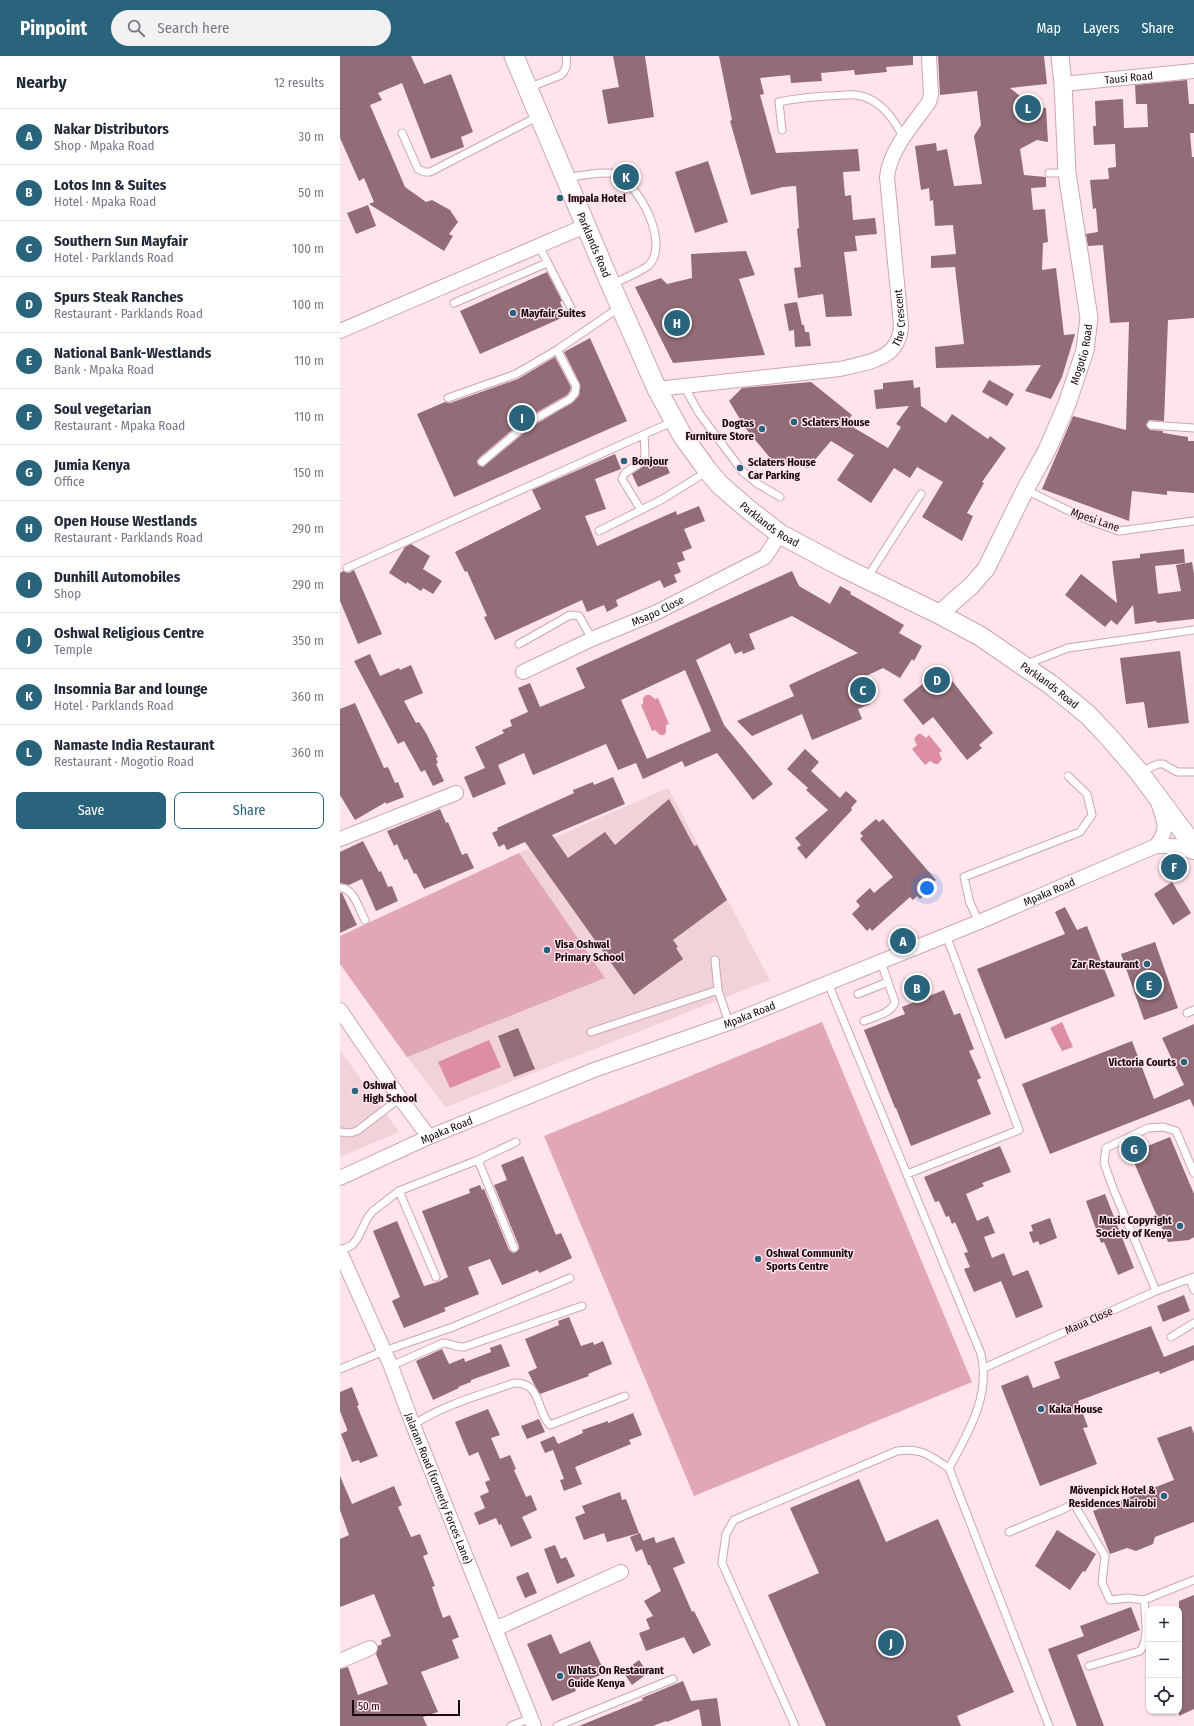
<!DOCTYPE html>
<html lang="en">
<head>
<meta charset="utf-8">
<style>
	body { margin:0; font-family:"Fira Sans Condensed",sans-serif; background:#f2f2f3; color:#1f2937 }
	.controls { position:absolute; right:12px; bottom:12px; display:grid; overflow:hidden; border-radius:8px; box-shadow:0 1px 3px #0004 }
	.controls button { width:36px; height:36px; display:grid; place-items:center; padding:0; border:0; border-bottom:1px solid #e0e1e3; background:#fff; color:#1f2937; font:20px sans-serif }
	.scale { position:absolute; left:12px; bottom:10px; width:108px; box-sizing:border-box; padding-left:4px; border:2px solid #16080c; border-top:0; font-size:11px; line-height:14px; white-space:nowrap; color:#16080c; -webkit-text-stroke:3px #ffe4eb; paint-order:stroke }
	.you { position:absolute; left:587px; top:832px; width:14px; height:14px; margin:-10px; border:3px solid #fff; border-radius:50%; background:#1a73e8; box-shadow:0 0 0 6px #1a73e833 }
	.badge { display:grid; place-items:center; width:26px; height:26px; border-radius:50%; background:#29637c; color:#fff; font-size:13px; font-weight:700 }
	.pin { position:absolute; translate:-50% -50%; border:2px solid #fff; box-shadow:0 1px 4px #0006 }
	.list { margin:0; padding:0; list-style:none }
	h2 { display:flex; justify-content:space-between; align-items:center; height:52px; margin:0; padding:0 16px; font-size:17px }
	h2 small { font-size:13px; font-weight:400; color:#747a83 }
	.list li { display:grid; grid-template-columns:26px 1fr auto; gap:12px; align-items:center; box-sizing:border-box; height:56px; padding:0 16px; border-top:1px solid #e0e1e3 }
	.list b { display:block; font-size:15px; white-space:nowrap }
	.list p { margin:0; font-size:13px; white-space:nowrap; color:#747a83 }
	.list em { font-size:13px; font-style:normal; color:#747a83 }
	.actions { display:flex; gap:8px; padding:12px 16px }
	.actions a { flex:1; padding:9px 0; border:1px solid #29637c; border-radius:8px; text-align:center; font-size:14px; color:#29637c }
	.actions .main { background:#29637c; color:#fff }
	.icon { flex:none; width:22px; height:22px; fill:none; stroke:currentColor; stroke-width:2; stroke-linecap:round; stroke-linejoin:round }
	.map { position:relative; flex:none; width:854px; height:1670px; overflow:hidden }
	header { display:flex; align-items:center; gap:24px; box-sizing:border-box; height:56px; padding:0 20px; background:#29637c; color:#fff }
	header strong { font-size:19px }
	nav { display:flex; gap:22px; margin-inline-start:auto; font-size:14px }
	.search { width:280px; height:36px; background:#f2f2f3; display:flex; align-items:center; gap:10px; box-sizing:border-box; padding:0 14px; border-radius:22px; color:#747a83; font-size:15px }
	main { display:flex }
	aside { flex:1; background:#fff }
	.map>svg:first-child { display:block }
</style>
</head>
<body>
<header>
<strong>Pinpoint</strong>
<div class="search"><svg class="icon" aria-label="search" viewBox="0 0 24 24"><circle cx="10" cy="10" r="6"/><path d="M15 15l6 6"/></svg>Search here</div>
<nav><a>Map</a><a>Layers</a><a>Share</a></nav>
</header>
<main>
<aside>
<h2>Nearby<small>12 results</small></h2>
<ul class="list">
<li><span class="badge">A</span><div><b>Nakar Distributors</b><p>Shop · Mpaka Road</p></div><em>30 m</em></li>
<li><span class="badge">B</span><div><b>Lotos Inn &amp; Suites</b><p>Hotel · Mpaka Road</p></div><em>50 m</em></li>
<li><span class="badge">C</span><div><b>Southern Sun Mayfair</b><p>Hotel · Parklands Road</p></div><em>100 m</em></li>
<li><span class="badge">D</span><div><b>Spurs Steak Ranches</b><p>Restaurant · Parklands Road</p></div><em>100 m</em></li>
<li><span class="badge">E</span><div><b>National Bank-Westlands</b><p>Bank · Mpaka Road</p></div><em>110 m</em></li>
<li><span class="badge">F</span><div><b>Soul vegetarian</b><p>Restaurant · Mpaka Road</p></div><em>110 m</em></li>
<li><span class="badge">G</span><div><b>Jumia Kenya</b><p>Office</p></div><em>150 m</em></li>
<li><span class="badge">H</span><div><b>Open House Westlands</b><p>Restaurant · Parklands Road</p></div><em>290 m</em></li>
<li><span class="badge">I</span><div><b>Dunhill Automobiles</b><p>Shop</p></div><em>290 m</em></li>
<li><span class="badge">J</span><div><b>Oshwal Religious Centre</b><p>Temple</p></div><em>350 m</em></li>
<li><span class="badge">K</span><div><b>Insomnia Bar and lounge</b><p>Hotel · Parklands Road</p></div><em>360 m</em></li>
<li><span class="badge">L</span><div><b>Namaste India Restaurant</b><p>Restaurant · Mogotio Road</p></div><em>360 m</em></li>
</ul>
<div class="actions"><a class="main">Save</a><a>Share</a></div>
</aside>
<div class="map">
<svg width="854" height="1670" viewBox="0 0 854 1670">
	<rect width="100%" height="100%" fill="#ffe4eb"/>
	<path fill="#f0d2d8" d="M328 732 430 924 106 1051 67 1001 0 908V880L179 797Z
		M0 994 59 1076 0 1101Z"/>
	<path fill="#e2a7b6" d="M179 797 265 922 67 1001 0 908V880Z
		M482 966 632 1326 354 1440 204 1080Z"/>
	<path fill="#dd8ea5" d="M306 639H310L315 643 318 642 329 668 326 669V676L324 679H320L315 674 312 675 301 649 303 648V642Z
		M578 678H581L586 682 589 679 602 695 599 697 602 703 598 708H595L590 705 585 709 572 693 577 689 574 683Z
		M722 966 733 991 722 995 710 972Z
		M149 984 161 1011 110 1032 98 1006Z"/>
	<path fill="#926c76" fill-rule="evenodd" d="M0 0H71L84 28 111 18 133 76 121 81 124 91 91 103 62 27 38 37 42 44 30 49 65 131 86 146 92 144 110 154 118 166 109 178 113 180 104 195 29 148 34 146 24 122 19 125 0 82Z
		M273 0H305L314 61 268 68 262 34 279 31Z
		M379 0H573V9L546 11 547 16 515 19 514 14 481 17 482 25 451 27 450 19 420 22 424 38 420 39 436 97 518 93 520 115 503 116 505 140 511 139 513 164 535 162 537 178 515 180 517 195 504 196 512 260 486 261 483 238 458 242 454 212 461 211 457 173 459 172 456 130 443 131 411 139 390 65 392 64Z
		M598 0H704L707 28 670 32 694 51 706 52 708 86 697 84 680 93 684 119 706 121V131L691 132 693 154 705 153 708 186 703 187 702 214 716 212 724 279 735 278 722 321 711 343 685 335 701 309 596 312 595 291 624 288 615 211 591 212V200L616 198 613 169 595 170 593 144 590 145 589 132 581 134 575 90 596 87 597 95 607 93 614 130 642 128 634 80 641 69 637 35 600 39Z
		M847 24 849 48H854V77H850L852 101H854V262L828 264 824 365 809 364 806 369 810 374 823 375V377L848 381V385H854V437L827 435V439L792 435 789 465 702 433 733 360 786 374 789 266 770 267 763 189 748 190 746 178 758 176 756 152 753 153 750 124 769 123 768 112 776 111 775 88 754 89 753 70H756L755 45 783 43 784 72 808 71 807 48H796L795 29Z
		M368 105 388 166 355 177 335 116Z
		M28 149 36 170 16 178 7 157Z
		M406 195 415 219 399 223 425 299 333 307 295 231 321 222 327 228 352 222 351 198Z
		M207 216 222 245 220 246 226 260 140 298 120 255Z
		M457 246 462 269H464L465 276H469L471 290 455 291 454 274 449 275 444 248Z
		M250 282 287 365 114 441 77 358 105 346 110 347 178 323 215 301 231 331 230 335 227 339 185 363 139 402 137 405 138 409 143 411 191 371 232 347 239 340 240 328 224 296Z
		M573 324 574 332 580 331 581 350 606 367 612 358 648 383 650 380 666 392 642 426 644 427 627 457 633 460 622 485 582 461 603 426 577 411 570 422 554 412 531 447 497 424 514 399 491 385 468 412 455 410 431 403 406 373 389 345 402 332 471 326 512 359 506 367 548 392 561 371 556 368 569 350 536 353 534 334 543 333V327Z
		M649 324 674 338 667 350 642 336Z
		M275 398 281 413 255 423 266 453 245 460 257 490 336 455 337 459 359 450 365 465 344 473 352 492 342 496 345 504 337 507 341 516 334 519 337 526 324 532 320 524 276 544 278 550 267 556 264 549 247 556 242 544 155 584 144 561 147 560 127 515 125 516 115 496 201 453 192 434Z
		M323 402 330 417 298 431 292 418 304 410Z
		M71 488 90 500 83 513 102 525 93 538 83 532 81 535 67 526 66 528 49 517 65 491Z
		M844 493 845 507 815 510 818 538 841 535 836 509 852 506 854 518V563L817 567 816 565 795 568 793 549 777 569 771 564 765 571 725 539 741 518 777 547 772 505 800 502V498Z
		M14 514 42 578 18 588 0 545V517L3 515 9 517Z
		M452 515 459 530 490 548 500 530 511 536 510 538 564 569 559 577 582 590 574 605 572 603 560 622 543 612 520 623 530 648 518 653 522 663 472 684 462 658 412 680 397 665 454 640 449 629 518 597 452 560 409 578 415 593 403 598 402 595 395 598 390 587 356 604 384 669 433 728 413 744 377 697 345 711 342 705 303 723 296 707 278 714 266 688 193 719 184 697 158 709 166 728 133 742 124 721 145 712 135 691 164 677 162 674 172 670 170 664 188 656 178 632 190 627 200 651 245 632 236 612ZM345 614 371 675 307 703 281 644Z
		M840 595 849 667 808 672 804 646 786 648 780 602Z
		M30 598 40 620 59 612 60 614 71 609 83 637 64 645 76 667 79 666 86 677 98 701 96 702 98 707 96 708 104 725 93 730 85 714 81 716 64 685 58 688 14 605Z
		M602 612 653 677 639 689 642 692 627 704 593 661 583 669 563 644Z
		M15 647 44 712 48 711 55 727 58 726 64 741 46 748V746L15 764 0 739V653Z
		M465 693 479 706 471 715 500 742 506 735 517 745 511 752 512 754 466 803 457 792 461 789 455 782 488 754 466 734 468 732 447 713Z
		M273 721 285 748 212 779 228 802 265 776 275 789 329 743 354 790 357 789 387 844 333 884 338 891 336 892 343 903 294 939 185 786 167 794 164 788 159 791 152 777 158 774 157 772 234 737 233 734 253 726 254 729Z
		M100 753 106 767 108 766 122 799 127 797 134 812 84 833 76 817 74 818 67 803 64 804 57 788 54 790 47 775Z
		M536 763 539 766 543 763 596 824 593 827 595 830 580 843 577 840 573 844 570 841 532 875 530 872 527 875 512 858 520 850 516 845 530 832 534 837 553 821 520 783 523 780 520 777Z
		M23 785 39 816 41 815 48 831 52 830 58 845 36 855 22 823 9 829 0 827V796Z
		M832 826 851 857 833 869 814 838Z
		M0 837H2L17 869 0 877Z
		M725 851 737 874 747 870 775 940 665 983 637 913 725 878 715 856Z
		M815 886 838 952 804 964 781 898Z
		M604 934 614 959 620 957 634 993 629 995 641 1022 637 1024 651 1058 571 1090 556 1052H555L524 974 565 958 562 951Z
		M854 968V1052L850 1043 710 1098 682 1028 792 985 814 1043 844 1029 822 982Z
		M178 972 195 1013 174 1021 158 980Z
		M830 1081 854 1138V1181L849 1184 828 1186 790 1097Z
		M660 1090 671 1116 642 1127 644 1130 626 1138 637 1165 648 1160 655 1177 644 1181 652 1202 664 1197 673 1220 688 1214 703 1251 676 1262 661 1225 634 1236 624 1213 630 1211 624 1197 628 1196 615 1166 612 1168 609 1160 606 1161 599 1145 595 1146 584 1121Z
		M183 1100 216 1179 221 1177 232 1202 199 1217 198 1214 162 1229 150 1203 128 1211 139 1238 104 1252 106 1255 64 1272 52 1245 60 1241 33 1175 57 1165 84 1230 98 1226 108 1221 82 1155 130 1137 129 1133 140 1129 142 1134 144 1133 169 1194 173 1197 176 1196 179 1193V1190L154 1129 167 1124 161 1109Z
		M765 1138 794 1212 778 1219 764 1186 761 1187 746 1145Z
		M710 1162 717 1182 700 1189 698 1185 693 1187 689 1176 693 1175 691 1169Z
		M844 1239 850 1255 823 1266 817 1250Z
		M229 1261 241 1290 253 1286 254 1289 263 1285 272 1308 248 1318 249 1320 238 1324 200 1338 194 1328 188 1316 197 1312 185 1283 219 1269 218 1265Z
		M811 1270 824 1301 854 1289V1304L820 1318 819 1315 738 1345 748 1371 743 1372 757 1408 700 1430 661 1330 688 1319 693 1332 720 1322 714 1306Z
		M161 1288 170 1310 131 1324V1326L118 1331 119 1332 93 1344 76 1305 102 1293 109 1308 124 1302 125 1306 151 1296 150 1292Z
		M12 1331 19 1349 17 1350 38 1400 20 1407 19 1404 12 1406 1 1378 7 1375V1373L0 1355V1336Z
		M148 1353 160 1379 151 1382 160 1403 170 1399 176 1413 174 1414 186 1441 191 1439 197 1454 182 1461 192 1482 171 1491 161 1468 159 1469 156 1462 139 1469 134 1457 145 1452 140 1440 149 1436 145 1426 150 1424 138 1396 129 1400 115 1366Z
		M293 1357 302 1379 289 1384 291 1388 235 1411 242 1428 224 1435 220 1424 224 1423 213 1394 205 1397 200 1386 214 1380 218 1388 243 1377 242 1374 268 1365V1367Z
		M199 1363 205 1376 187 1383 181 1370Z
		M851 1370 854 1378V1466L815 1481 813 1488 796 1495 787 1492 770 1498 753 1455 834 1424 817 1382Z
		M0 1420 12 1448 54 1430 62 1449 58 1451 71 1481 80 1478 88 1498 83 1500 95 1530 92 1531 103 1562 110 1559 119 1581 112 1584 119 1602 81 1616 98 1656 83 1661 87 1670H0V1613L8 1611 18 1639 48 1628 36 1598 38 1590 42 1588 41 1584 51 1580 34 1538 0 1551V1483L9 1479 0 1454Z
		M519 1423 546 1486 598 1463 674 1636 617 1660 621 1670H486L428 1539 479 1517 450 1452Z
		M280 1436 282 1444 286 1443 299 1477 267 1486 264 1477 244 1484 235 1461 245 1457 242 1450Z
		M717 1474 756 1498 745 1516 743 1515 730 1534 695 1510Z
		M300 1477 303 1485 314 1481 316 1487 334 1481 345 1507 333 1512 352 1556 354 1555 371 1589 353 1598 344 1581 306 1595 299 1577 310 1573 306 1563 313 1560 304 1545 321 1535 310 1509H308L302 1493 296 1496 290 1481Z
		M215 1489 221 1503 226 1501 235 1520 217 1528 204 1493Z
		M188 1516 197 1537 185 1542 176 1521Z
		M854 1539V1653L839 1660V1545Z
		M791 1551 800 1574 737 1599 764 1670H737L708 1593 744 1580 740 1570Z
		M211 1578 220 1598 250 1585 265 1617 234 1630 236 1635 212 1645 187 1588Z
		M299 1604 308 1617 292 1629 283 1616Z
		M343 1625 351 1645 377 1642 381 1670H362L359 1653 327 1666 326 1665 313 1670H239L303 1644 302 1642Z"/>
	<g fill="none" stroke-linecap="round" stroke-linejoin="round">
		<g stroke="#cea5af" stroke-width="9">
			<path id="service" d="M188 32 221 19C227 13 227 8 226 0
				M442 74 439 46C456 42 471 41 488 40 497 40 507 38 516 39 540 42 553 62 564 82
				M62 77 78 113 84 116H90L199 60
				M709 117H727
				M226 122C237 120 266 115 275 118 299 128 330 187 309 209 303 215 280 224 271 229
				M199 190 231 252
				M114 247 207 207
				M344 330 359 357 403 416 418 428 440 441
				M108 342 176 318 217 294 280 251
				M811 369 854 372
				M142 406 188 367 230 343 235 337 236 330 217 294
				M686 434 750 465 779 475 854 465
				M301 454 282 423 285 417 304 404 305 398 304 379
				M259 475 321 444 368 415
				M7 512 334 365
				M527 522 581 438
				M179 588 230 559 239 560 252 583
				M684 609 728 592 854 574
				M800 716 818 708H823L837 716H854
				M0 832C14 831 19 854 25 864
				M639 866 630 847 624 821 740 776 752 759 747 738 728 720
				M375 904 378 934 389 967
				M488 927 641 1298C651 1340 628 1377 609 1412
				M518 938 548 926
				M847 957 854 954
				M524 965C534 961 552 957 555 946L541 906
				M251 976 378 934
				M0 1076 10 1077 17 1075 60 1042
				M138 1104 174 1192
				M567 1118 679 1074 606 879
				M59 1135 96 1221
				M0 1195 12 1189 17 1183 28 1161 33 1155 59 1135 138 1104 176 1086
				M850 1223 854 1234
				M816 1235 773 1132 764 1107 766 1092 808 1072 823 1071 836 1075 854 1117
				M831 1281 854 1267
				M51 1310 103 1287C111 1287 116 1292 124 1291L242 1250
				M644 1312 816 1235 854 1221
				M0 1313 44 1295 113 1271 230 1222
				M73 1369C103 1349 140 1339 174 1327 202 1326 196 1355 210 1369L285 1340
				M669 1476 719 1455 734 1448 765 1500 762 1527 770 1544 788 1542 804 1544 854 1524
				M749 1610 800 1595C810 1584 805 1559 804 1544
				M171 1670 191 1662
				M217 1670 333 1623
				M455 1670 382 1507 386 1478 394 1464 557 1395C583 1392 588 1399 609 1412L709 1670"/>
		</g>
		<g stroke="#cea5af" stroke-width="16">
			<g id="minor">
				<path id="s1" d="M723 28 854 15"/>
				<path d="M0 275 245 170"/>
				<path id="s2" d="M317 333 500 313C528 306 560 304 561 269L547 121C550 93 573 69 589 46L591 39 589 0"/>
				<path id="s3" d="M183 616 252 583 315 557 425 501 440 478"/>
				<path d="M0 783 116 737"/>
				<path d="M816 790C830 772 824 766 818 746"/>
				<path d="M0 954 60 1042 89 1081"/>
				<path id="s4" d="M0 1122 89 1081 254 1014 389 967 639 866 816 790H834L854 796"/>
				<path id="s5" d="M0 1196 51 1310 73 1369 194 1670"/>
				<path d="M155 1573 281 1516"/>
				<path d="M0 1605 30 1592"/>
			</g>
		</g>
		<g stroke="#cea5af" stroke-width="19">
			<g id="tertiary">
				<path id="s6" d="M599 558 631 530 646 513 685 434 707 394 727 348 745 294 749 262 727 117 723 28 720 0"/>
			</g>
		</g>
		<g stroke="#cea5af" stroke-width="21">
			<g id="secondary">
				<path id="s7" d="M174 0 271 229 317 333 342 379 368 415 380 429 409 454 440 478 500 510 599 558 640 580 710 628 747 658 767 679 799 716 854 790"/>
			</g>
		</g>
		<use href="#service" stroke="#fff" stroke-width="7"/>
		<use href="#minor" stroke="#fff" stroke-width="14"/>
		<use href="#tertiary" stroke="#fff" stroke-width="17"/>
		<use href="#secondary" stroke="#fff" stroke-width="19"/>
	</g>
	<g fill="#29637c" stroke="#ffe4eb" stroke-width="1.5">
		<circle cx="220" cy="142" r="4"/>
		<circle cx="173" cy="257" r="4"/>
		<circle cx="454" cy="366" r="4"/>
		<circle cx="422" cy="373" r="4"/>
		<circle cx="284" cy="405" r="4"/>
		<circle cx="400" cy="412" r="4"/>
		<circle cx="207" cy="894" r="4"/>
		<circle cx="807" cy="908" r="4"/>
		<circle cx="844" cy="1006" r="4"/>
		<circle cx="15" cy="1035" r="4"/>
		<circle cx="840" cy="1170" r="4"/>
		<circle cx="418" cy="1203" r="4"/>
		<circle cx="701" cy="1353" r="4"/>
		<circle cx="824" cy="1440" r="4"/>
		<circle cx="220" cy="1620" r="4"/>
	</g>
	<g text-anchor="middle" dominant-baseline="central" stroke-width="3" stroke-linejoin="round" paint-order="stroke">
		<g font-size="11" fill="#16080c" stroke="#ffe4eb">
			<text stroke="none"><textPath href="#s1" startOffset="66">Tausi Road</textPath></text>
			<text stroke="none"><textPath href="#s7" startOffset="205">Parklands Road</textPath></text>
			<text stroke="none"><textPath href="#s2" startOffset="274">The Crescent</textPath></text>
			<text stroke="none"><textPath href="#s6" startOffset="301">Mogotio Road</textPath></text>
			<text transform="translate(755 464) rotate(19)">Mpesi Lane</text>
			<text stroke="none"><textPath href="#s7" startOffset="541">Parklands Road</textPath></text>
			<text stroke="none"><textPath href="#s3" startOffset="148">Msapo Close</textPath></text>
			<text stroke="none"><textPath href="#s7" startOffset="865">Parklands Road</textPath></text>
			<text stroke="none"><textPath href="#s4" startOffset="765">Mpaka Road</textPath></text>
			<text stroke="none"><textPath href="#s4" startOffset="441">Mpaka Road</textPath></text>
			<text stroke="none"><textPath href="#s4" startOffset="117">Mpaka Road</textPath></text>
			<text transform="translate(749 1265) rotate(-24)">Maua Close</text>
			<text stroke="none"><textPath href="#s5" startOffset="256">Jalaram Road (formerly Forces Lane)</textPath></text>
		</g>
		<g font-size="11" font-weight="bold" fill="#16080c" stroke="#ffe4eb" text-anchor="start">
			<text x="228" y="142">Impala Hotel</text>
			<text x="181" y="257">Mayfair Suites</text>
			<text x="462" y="366">Sclaters House</text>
			<text x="414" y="367" text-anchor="end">Dogtas<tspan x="414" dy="13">Furniture Store</tspan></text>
			<text x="292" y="405">Bonjour</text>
			<text x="408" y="406">Sclaters House<tspan x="408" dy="13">Car Parking</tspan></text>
			<text x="215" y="888">Visa Oshwal<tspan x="215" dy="13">Primary School</tspan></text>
			<text x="799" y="908" text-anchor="end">Zar Restaurant</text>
			<text x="836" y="1006" text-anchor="end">Victoria Courts</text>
			<text x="23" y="1029">Oshwal<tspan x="23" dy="13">High School</tspan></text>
			<text x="832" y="1164" text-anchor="end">Music Copyright<tspan x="832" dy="13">Society of Kenya</tspan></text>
			<text x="426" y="1197">Oshwal Community<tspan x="426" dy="13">Sports Centre</tspan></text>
			<text x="709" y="1353">Kaka House</text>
			<text x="816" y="1434" text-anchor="end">Mövenpick Hotel &amp;<tspan x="816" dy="13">Residences Nairobi</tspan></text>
			<text x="228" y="1614">Whats On Restaurant<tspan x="228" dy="13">Guide Kenya</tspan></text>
		</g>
	</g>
</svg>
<div class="controls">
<button>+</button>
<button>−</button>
<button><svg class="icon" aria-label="locate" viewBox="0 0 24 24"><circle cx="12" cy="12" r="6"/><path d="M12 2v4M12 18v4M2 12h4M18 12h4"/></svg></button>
</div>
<div class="scale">50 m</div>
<div class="you"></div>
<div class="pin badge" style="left:563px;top:885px">A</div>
<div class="pin badge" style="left:577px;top:932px">B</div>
<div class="pin badge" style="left:523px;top:634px">C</div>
<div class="pin badge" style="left:597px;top:624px">D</div>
<div class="pin badge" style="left:809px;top:929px">E</div>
<div class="pin badge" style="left:834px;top:811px">F</div>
<div class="pin badge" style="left:794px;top:1093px">G</div>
<div class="pin badge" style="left:337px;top:267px">H</div>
<div class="pin badge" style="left:182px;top:362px">I</div>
<div class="pin badge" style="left:551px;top:1587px">J</div>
<div class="pin badge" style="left:286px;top:121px">K</div>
<div class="pin badge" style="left:688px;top:52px">L</div>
</div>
</main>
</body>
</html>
